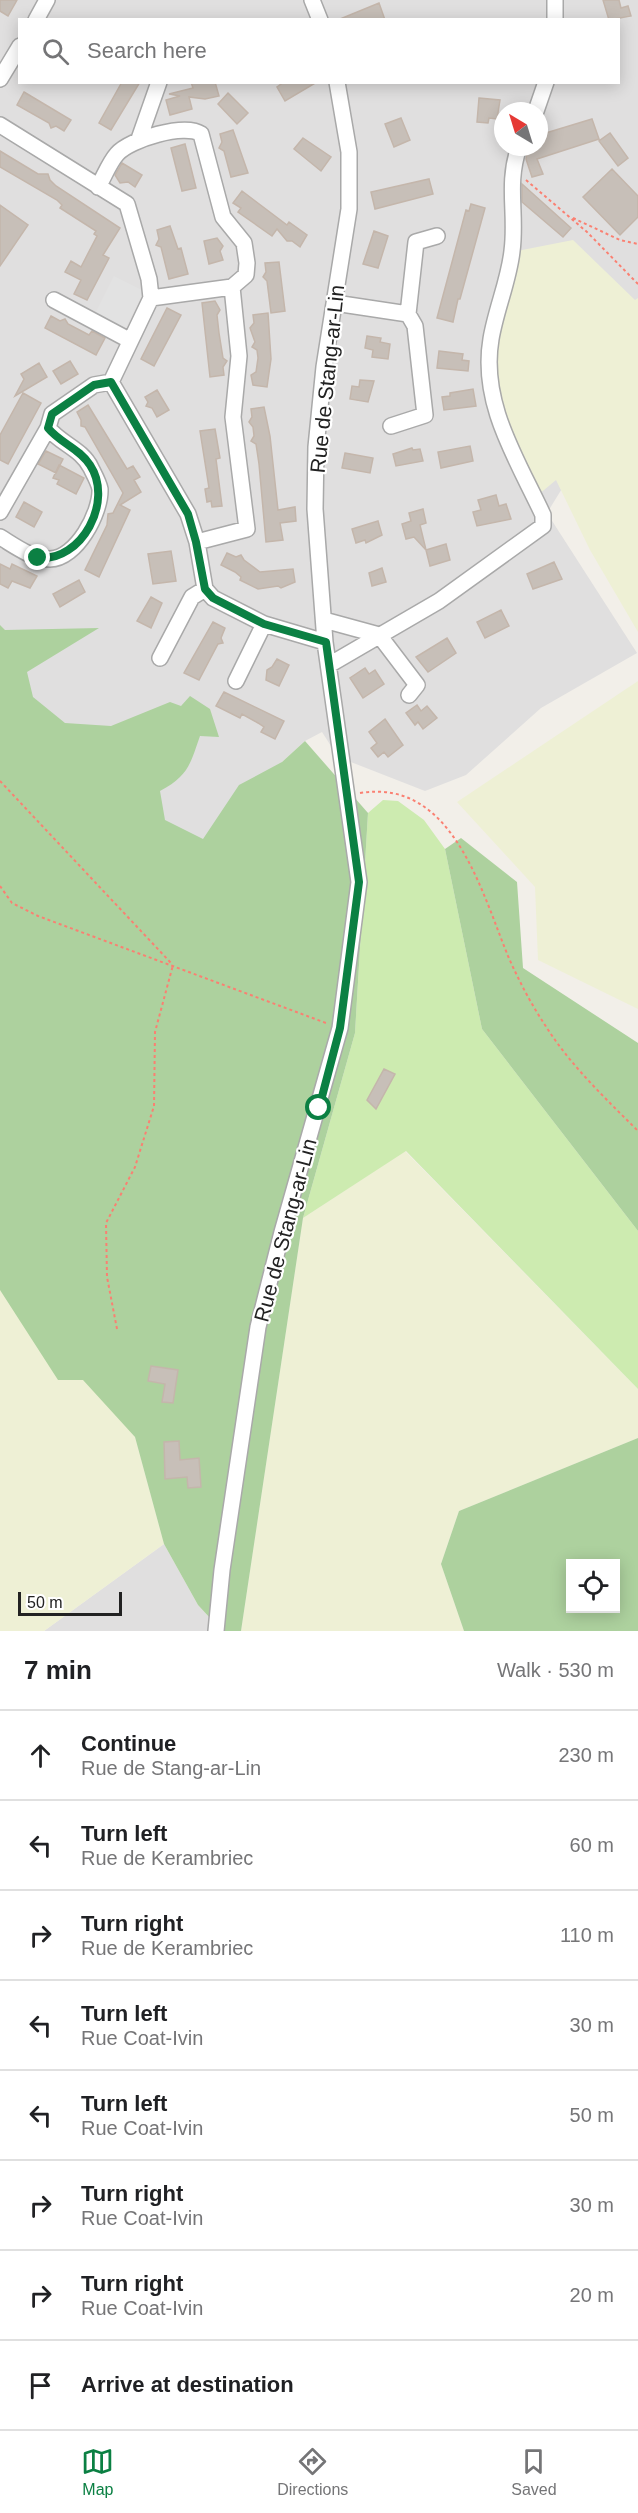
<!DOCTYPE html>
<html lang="en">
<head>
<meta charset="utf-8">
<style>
	body { margin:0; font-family:Arial,sans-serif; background:#f2f2f2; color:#202124 }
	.controls { position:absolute; right:18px; bottom:18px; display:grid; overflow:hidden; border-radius:0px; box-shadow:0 3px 15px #0003 }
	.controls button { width:54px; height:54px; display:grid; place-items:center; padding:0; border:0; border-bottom:2px solid #e0e0e0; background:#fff; color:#202124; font:30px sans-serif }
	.compass { position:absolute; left:494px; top:102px; width:54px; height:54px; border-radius:50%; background:#fff; box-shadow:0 3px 15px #0003; rotate:322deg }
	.scale { position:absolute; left:18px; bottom:15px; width:104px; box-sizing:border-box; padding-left:6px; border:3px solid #222; border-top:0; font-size:16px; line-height:21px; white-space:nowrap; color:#222; -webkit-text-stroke:4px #fff; paint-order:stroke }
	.stop { position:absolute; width:18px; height:18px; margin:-14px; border:4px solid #0b8043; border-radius:50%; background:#fff }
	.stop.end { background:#0b8043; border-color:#fff; box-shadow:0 2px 6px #0008 }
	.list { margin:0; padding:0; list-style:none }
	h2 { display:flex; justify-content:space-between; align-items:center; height:78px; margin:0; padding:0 24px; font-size:26px }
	h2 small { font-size:20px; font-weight:400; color:#757577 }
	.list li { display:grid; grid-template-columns:39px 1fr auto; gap:18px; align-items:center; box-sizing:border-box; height:90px; padding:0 24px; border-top:2px solid #e0e0e0 }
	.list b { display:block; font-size:22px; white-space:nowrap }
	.list p { margin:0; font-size:20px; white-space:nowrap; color:#757577 }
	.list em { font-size:20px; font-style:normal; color:#757577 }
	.icon { flex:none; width:33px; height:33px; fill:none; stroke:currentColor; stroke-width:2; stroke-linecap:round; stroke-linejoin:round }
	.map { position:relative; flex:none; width:638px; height:1631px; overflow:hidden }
	.search { position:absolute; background:#fff; box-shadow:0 3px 15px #0003; left:18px; right:18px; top:18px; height:66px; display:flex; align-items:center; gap:15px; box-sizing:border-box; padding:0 21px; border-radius:0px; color:#757577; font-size:22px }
	.sheet { height:798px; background:#fff }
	nav { display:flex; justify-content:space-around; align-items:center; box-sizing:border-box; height:84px; border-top:2px solid #e0e0e0; background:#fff; font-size:16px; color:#757577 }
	nav a { display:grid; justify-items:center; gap:3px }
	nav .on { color:#0b8043 }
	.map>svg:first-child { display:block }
</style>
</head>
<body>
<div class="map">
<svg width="638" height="1631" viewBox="0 0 638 1631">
	<rect width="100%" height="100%" fill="#f2efe9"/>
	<path fill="#e0dfdf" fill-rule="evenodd" d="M0 0H638V338L571 474 547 513 637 653 541 708 466 775 425 791 338 757 322 732 305 741 282 762 240 902 0 736ZM20 20H618V82H20ZM503 111H539V147H503Z
		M164 1544 198 1605 222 1631H44Z"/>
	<path fill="#eef0d5" d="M573 240 635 300 638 298V632L590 550 556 480 538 495 514 445 495 380V338L517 251Z
		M638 681V1009L538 960 535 887 457 802Z
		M405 1151 638 1389V1438L459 1511 441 1564 464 1631H241L303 1218Z
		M0 1239 135 1437 164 1544 44 1631H0Z"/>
	<path fill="#cdebb0" d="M383 800 398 801 424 820 445 849 482 1029 638 1231V1389L406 1151 303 1218 355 1033 368 813Z"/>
	<path fill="#add19e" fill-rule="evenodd" d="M0 625 5 630 99 628 27 672 33 697 65 723 111 726 170 702 181 706 190 696 210 709 219 737 200 736C190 765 188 776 160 791L165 820 203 839 239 785 282 762 305 741 368 813 355 1033 303 1218 241 1631H222L198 1605 164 1544 135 1437 83 1380H58L0 1290Z
		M461 838 517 882 523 968 638 1043V1231L482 1029 445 849Z
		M638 1438V1631H464L441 1564 459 1511ZM570 1564H616V1608H570Z"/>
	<path fill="#e2e2e2" d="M114 276 144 291 124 331 94 316Z"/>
	<path fill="#c7bfb8" stroke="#c4b6ab" stroke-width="1.5" d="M0 0H17L8 16 0 11Z
		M603 0H619L621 8 628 6 631 16 609 20Z
		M379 3 385 20H340V19Z
		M122 82H140L111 130 99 123Z
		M191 82H215L219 96 205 99 189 97 192 109 170 115 166 100 180 96 169 94 193 88Z
		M284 82H317L285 101 277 87Z
		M24 92 71 120 64 131 56 126 51 128 49 123 17 105Z
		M228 93 248 113 237 124 218 104Z
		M479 98 500 100 497 119 489 118 488 123 477 122Z
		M401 118 410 140 394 147 385 124Z
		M592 119 599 139 537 159 543 174 532 177 526 159 528 147H539V135Z
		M233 130 248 173 231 177 224 151 219 148 222 142 220 134Z
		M610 133 628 158 618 166 599 141Z
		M303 138 331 157 321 171 294 149Z
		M185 144 196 188 182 191 171 148Z
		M0 151 38 174H48L50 180 56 186 120 228 103 255 109 258 87 300 74 294 81 280 65 272 71 261 81 267 97 236 94 234 96 231 60 208 62 205 57 200 0 167Z
		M122 163 142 175 135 187 128 182 120 183 115 175Z
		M612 169 638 196V217L620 235 583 197Z
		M429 179 433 194 375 209 371 192Z
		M522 184 571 228 563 237 522 202Z
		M242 191 287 225 289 222 307 235 300 247 292 241H287L277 229 272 236 238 212 241 208 233 203Z
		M471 204 485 208 460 299H458L453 322 437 318 466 210 469 211Z
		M0 205 28 225 0 266Z
		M170 226 178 249 181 248 188 274 169 279 161 247 156 245 159 239 157 230Z
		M374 231 388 236 378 268 363 264Z
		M217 238 223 246 220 251 223 260 209 264 204 241Z
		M279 262 285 311 271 313 267 281 263 277 266 272 265 263Z
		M215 301 220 310 217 315 219 333 223 358 227 361 223 367 224 375 210 377 202 303Z
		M167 308 181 315 154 366 141 359Z
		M268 313 271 359 267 387 253 385 251 375 256 372 258 358 257 350 252 347 255 342 250 328 254 323 253 315Z
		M51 316 60 321 65 319 68 324 89 335 92 331 105 338 96 355 45 328Z
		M367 336 381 338 380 342 390 344 388 359 372 357 373 350 365 348Z
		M439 351 463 354 462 360 469 361 468 371 437 368Z
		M70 361 78 374 61 384 53 371Z
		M39 363 47 377 15 396 24 379 21 374Z
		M360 380 374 381 368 402 350 399 352 386 359 387Z
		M473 389 476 406 444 410 442 397 450 396V393Z
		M157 390 169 410 157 417 152 408 146 406 148 402 145 397Z
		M23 393 41 403 8 464 0 460V435Z
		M88 405 127 469 133 466 140 477 134 480 141 492 120 505 130 510 99 577 85 570 107 525 108 514 113 513 123 493 85 427 81 426V420L77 412Z
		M264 407 270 436 278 510 295 507 296 521 280 523 283 540 266 542 259 464 256 444 251 441 254 436 253 427 249 422 252 417 251 409Z
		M215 429 220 458 216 459 222 506 212 507 211 501 207 502 205 489 209 488 200 431Z
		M470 446 473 461 441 468 438 452Z
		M412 448 413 450 420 449 423 461 396 466 393 454Z
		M46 451 63 459 56 473 38 464Z
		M345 453 373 458 370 473 342 468Z
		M59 465 84 478 76 494 57 484 59 480 53 478Z
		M496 495 499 506 506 504 511 519 477 526 473 512 481 510 478 500Z
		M24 502 42 512 34 527 16 517Z
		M423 509 426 523 420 525 426 550 446 544 450 560 430 566 426 550 414 537 406 539 402 524 411 521 409 513Z
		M378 521 382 535 366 543 365 540 356 543 352 529Z
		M171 551 176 581 153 584 148 554Z
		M227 553 236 557 241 555 244 560 260 572 293 569 295 582 281 588 278 586 258 589 240 580 241 577 235 572 221 565Z
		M554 562 562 579 533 589 527 574Z
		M0 564 10 569 12 564 37 576 30 588 12 581 8 588 0 584Z
		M382 568 386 582 372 586 369 573Z
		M79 580 85 592 60 607 53 594Z
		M151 597 162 603 151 628 137 621Z
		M501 610 509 626 485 638 477 622Z
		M213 622 225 628 221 638 223 643 218 644 199 680 184 673Z
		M447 638 456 653 428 672 416 657Z
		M277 659 289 665 279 686 266 680 267 670 272 667Z
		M365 668 369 674 375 670 384 684 363 698 350 678Z
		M224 692 284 721 275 739 261 732 264 727 258 723 242 714 240 718 216 706Z
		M417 705 421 711 427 706 437 718 423 729 418 722 415 725 406 713Z
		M385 719 403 745 388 757 384 752 378 757 371 748 377 743 369 732Z
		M384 1069 395 1074 376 1109 367 1100Z
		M151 1366 178 1370 173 1403 162 1402 165 1384 148 1381Z
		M179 1441 180 1460 199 1458 201 1487 188 1488 187 1477 165 1479 164 1442Z"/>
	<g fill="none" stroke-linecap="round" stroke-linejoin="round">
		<g stroke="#a9a9a9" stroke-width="18">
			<path id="minor" d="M312 0 320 20
				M555 0V20
				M36 20 47 0
				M0 79 20 46
				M536 111 546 82
				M0 125 127 204 149 279 151 298 111 382
				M139 139 159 82
				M98 187C104 177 109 163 117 154 130 139 185 123 201 134L223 217 244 243 247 263 246 275 232 287 151 298
				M54 300 129 340
				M335 303 408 314
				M111 382 188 514 197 542 205 589 213 598 264 624 325 642
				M391 426 425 415 415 326 408 314 416 242 437 236
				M0 512 48 428 52 414 94 385 111 382
				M0 537C15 546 32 559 50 559 76 559 101 513 100 489 99 483 94 474 91 468 82 449 61 444 48 428
				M197 542 247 529 233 417 239 356 232 287
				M324 620 379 635
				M379 635 417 685 409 695
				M160 658 192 597 205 589
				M329 665 439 601 543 526V515C517 459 480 403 491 339 496 309 509 280 512 251 517 214 506 184 519 147
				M236 681 264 624
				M216 1631 222 1570 258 1327 282 1232 340 1028 359 882 325 642 315 509 316 447 324 367 349 209V152L337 82"/>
		</g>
		<path stroke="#fa8072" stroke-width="2" stroke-dasharray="3 3" stroke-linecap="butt" d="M526 180 587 232 638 284
			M573 218 620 240 638 244
			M0 781 171 963
			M360 793C452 778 481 890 508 956 518 979 531 1004 545 1025 570 1065 605 1098 638 1131
			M0 886 12 903 38 916 326 1023
			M117 1329 107 1277 106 1223 135 1167 154 1106 155 1032 173 965"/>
		<use href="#minor" stroke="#fff" stroke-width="15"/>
	</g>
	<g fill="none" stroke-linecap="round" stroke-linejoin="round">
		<path stroke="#0b8043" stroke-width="8" d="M38 558C82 562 114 501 90 465 79 448 60 443 48 428L52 414 94 385 111 382 188 514 196 542 205 589 213 598 264 624 326 642 359 882 340 1028 319 1108"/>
	</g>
	<g text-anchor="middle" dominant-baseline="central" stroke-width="4.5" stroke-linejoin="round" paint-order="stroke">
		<g font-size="21" fill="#222" stroke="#fff">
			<text transform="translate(327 379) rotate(-84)">Rue de Stang-ar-Lin</text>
			<text transform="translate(285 1230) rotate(-75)">Rue de Stang-ar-Lin</text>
		</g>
	</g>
</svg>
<div class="controls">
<button><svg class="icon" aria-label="locate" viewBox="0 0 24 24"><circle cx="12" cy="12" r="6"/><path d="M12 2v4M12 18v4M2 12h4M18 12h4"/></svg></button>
</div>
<svg class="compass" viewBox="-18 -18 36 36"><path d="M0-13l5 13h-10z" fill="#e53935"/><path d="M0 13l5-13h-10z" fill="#757577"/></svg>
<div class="scale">50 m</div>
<div class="stop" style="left:319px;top:1108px"></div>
<div class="stop end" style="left:38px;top:558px"></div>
<div class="search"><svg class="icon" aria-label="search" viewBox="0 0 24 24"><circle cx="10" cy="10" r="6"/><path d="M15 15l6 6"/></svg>Search here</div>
</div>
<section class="sheet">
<h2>7 min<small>Walk · 530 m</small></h2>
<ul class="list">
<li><svg class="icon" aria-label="ahead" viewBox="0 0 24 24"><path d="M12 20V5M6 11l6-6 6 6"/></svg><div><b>Continue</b><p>Rue de Stang-ar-Lin</p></div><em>230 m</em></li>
<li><svg class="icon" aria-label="left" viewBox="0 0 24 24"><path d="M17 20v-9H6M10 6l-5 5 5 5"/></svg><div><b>Turn left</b><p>Rue de Kerambriec</p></div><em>60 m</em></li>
<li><svg class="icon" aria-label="right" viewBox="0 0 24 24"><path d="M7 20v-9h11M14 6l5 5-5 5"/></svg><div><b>Turn right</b><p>Rue de Kerambriec</p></div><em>110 m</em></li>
<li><svg class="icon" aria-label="left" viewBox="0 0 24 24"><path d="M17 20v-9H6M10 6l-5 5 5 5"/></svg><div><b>Turn left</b><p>Rue Coat-Ivin</p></div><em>30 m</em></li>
<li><svg class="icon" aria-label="left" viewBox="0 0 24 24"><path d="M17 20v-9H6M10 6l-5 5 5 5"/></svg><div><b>Turn left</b><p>Rue Coat-Ivin</p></div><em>50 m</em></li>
<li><svg class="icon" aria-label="right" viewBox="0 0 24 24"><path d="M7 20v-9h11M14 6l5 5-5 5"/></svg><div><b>Turn right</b><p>Rue Coat-Ivin</p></div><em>30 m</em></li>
<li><svg class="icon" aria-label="right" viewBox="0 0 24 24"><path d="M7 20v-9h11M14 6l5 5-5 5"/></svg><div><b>Turn right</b><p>Rue Coat-Ivin</p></div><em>20 m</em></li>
<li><svg class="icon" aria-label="arrive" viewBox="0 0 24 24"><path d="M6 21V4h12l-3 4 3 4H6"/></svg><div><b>Arrive at destination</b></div></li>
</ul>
</section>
<nav>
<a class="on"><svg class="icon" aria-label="map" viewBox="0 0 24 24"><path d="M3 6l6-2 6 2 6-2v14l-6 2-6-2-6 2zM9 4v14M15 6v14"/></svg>Map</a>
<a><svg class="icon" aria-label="directions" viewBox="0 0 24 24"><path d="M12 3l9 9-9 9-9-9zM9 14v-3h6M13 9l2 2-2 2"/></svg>Directions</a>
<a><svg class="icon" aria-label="saved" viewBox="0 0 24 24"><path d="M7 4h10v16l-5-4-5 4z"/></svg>Saved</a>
</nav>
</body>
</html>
